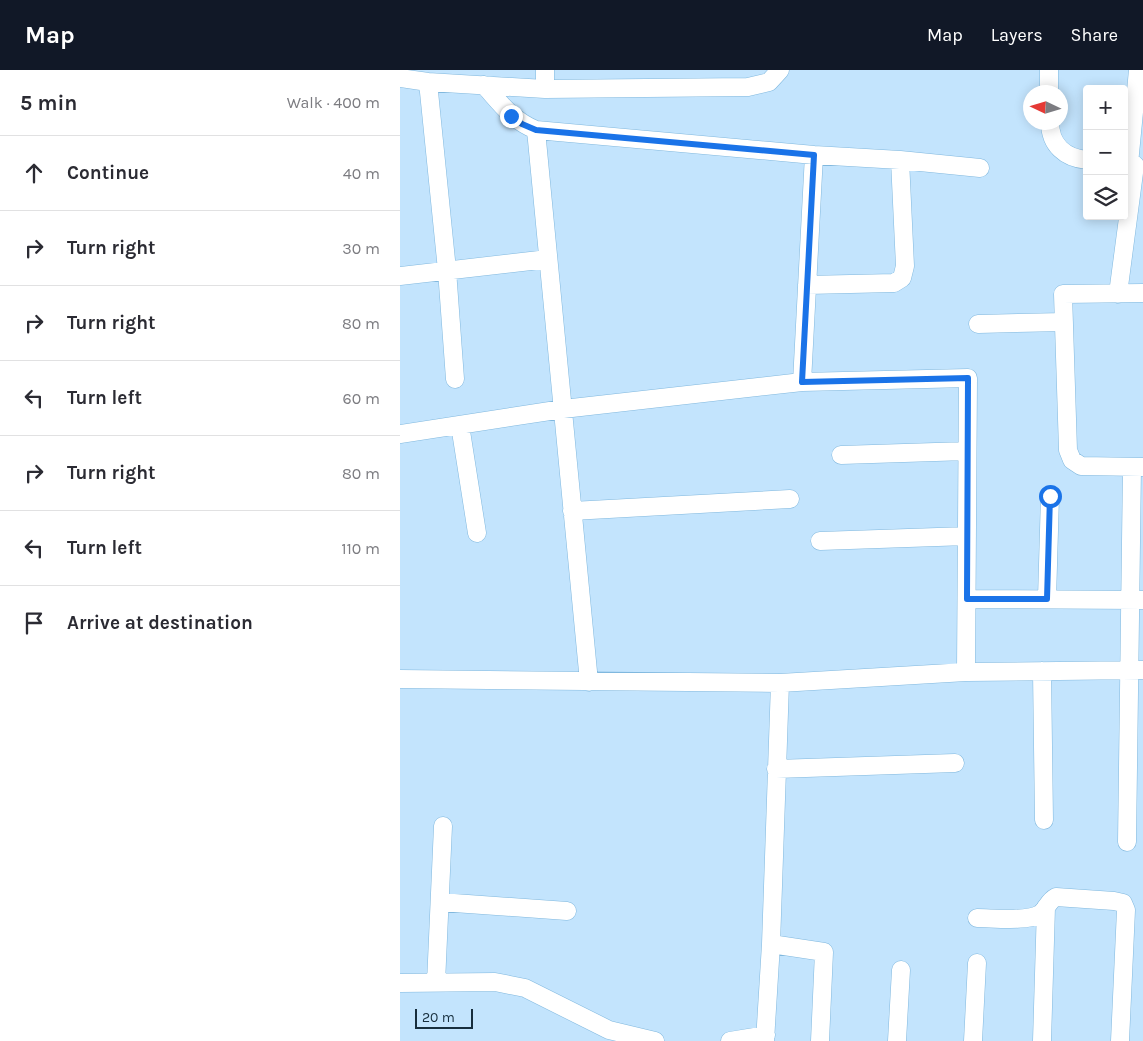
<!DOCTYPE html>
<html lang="en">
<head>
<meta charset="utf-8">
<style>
	body { margin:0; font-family:Karla,sans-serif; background:#f2f2f3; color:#2b2b33 }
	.controls { position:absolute; right:15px; top:15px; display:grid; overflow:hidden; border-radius:5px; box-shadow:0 2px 12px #0003 }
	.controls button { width:45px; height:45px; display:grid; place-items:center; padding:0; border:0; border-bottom:1px solid #e1e1e2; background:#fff; color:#2b2b33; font:25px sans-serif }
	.compass { position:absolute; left:623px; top:15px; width:45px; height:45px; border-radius:50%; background:#fff; box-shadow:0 2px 12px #0003; rotate:274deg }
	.scale { position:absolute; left:15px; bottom:12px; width:58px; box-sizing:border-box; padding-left:5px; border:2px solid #172e3d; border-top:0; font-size:14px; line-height:18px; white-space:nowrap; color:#172e3d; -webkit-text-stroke:4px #c3e4fd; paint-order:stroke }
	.stop { position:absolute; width:15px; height:15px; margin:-11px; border:4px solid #1a73e8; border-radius:50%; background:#fff }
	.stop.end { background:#1a73e8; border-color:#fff; box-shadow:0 1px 5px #0008 }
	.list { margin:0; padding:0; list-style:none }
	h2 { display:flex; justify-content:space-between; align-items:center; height:65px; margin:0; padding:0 20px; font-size:21px }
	h2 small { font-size:16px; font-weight:400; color:#7c7c81 }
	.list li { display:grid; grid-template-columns:32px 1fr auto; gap:15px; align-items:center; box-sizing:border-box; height:75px; padding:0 20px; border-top:1px solid #e1e1e2 }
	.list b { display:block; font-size:19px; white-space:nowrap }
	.list em { font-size:16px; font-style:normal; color:#7c7c81 }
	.icon { flex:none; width:28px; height:28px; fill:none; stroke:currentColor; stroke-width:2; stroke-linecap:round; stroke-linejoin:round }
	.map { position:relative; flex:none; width:743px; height:971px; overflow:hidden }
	header { display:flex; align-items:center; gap:30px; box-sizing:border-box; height:70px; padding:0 25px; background:#111827; color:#fff }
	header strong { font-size:24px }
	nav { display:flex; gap:28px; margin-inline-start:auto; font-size:18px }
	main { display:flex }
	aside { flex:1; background:#fff }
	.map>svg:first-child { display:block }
</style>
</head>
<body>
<header>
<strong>Map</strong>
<nav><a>Map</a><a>Layers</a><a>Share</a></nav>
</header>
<main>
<aside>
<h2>5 min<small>Walk · 400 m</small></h2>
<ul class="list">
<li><svg class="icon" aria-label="ahead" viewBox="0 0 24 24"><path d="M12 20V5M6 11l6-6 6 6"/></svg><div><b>Continue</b></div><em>40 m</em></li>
<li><svg class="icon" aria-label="right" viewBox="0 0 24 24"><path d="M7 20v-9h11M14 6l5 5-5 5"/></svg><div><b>Turn right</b></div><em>30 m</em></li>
<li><svg class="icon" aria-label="right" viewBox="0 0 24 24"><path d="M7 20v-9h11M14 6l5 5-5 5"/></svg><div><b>Turn right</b></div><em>80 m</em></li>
<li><svg class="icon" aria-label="left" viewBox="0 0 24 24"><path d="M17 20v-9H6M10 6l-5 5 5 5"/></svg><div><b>Turn left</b></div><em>60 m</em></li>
<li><svg class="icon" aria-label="right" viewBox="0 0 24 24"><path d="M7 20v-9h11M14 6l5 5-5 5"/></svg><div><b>Turn right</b></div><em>80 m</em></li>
<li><svg class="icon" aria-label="left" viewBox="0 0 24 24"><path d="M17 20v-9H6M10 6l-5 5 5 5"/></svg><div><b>Turn left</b></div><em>110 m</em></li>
<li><svg class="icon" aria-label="arrive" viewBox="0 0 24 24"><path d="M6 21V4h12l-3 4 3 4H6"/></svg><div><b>Arrive at destination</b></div></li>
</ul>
</aside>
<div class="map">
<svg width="743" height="971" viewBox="0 0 743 971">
	<rect width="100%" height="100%" fill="#c3e4fd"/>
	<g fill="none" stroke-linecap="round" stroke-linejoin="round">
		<g stroke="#80b8de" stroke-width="19">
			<path id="street" d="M145 0V19
				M649 0V22
				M0 8 28 12 145 19 348 17 369 12 380 0
				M28 12 47 200 55 309
				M84 15C101 34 112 50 136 60L414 85 500 90 580 98
				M650 52C650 75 665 88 687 90
				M136 60 189 612
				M729 94 738 0
				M0 206 148 189
				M407 215 494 213 502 208 505 196 500 90
				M718 224 735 95
				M578 254 664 252
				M402 312 568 308 566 602
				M60 355 77 463
				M0 364 163 339 402 312 414 85
				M441 385 567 381
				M743 397 681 396 672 390 668 380 663 224 743 223
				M172 441 390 429
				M420 471 567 466
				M567 529 743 530
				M647 529 650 426
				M642 601 644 750
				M0 609 380 613 566 602 743 600
				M376 699 555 693
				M727 772 732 397
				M40 832 167 841
				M577 848C593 848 627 852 640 844 647 839 648 831 656 827L714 831 723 833 726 840 720 971
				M371 874 424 882 420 971
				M0 913 95 912 125 918 209 960 255 971
				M36 913 43 756
				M330 971 366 965
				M365 971 371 874 380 613
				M497 971 501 900
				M573 971 577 893
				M642 971 646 837"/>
		</g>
		<use href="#street" stroke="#fff" stroke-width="18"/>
	</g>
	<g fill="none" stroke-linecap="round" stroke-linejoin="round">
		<path stroke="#1a73e8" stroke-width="6" d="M111 46 122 54 136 60 414 85 402 312 568 308 567 529H647L650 426"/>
	</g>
</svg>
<div class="controls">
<button>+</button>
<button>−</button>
<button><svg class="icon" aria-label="layers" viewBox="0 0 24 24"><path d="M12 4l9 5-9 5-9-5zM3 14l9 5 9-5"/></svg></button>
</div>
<svg class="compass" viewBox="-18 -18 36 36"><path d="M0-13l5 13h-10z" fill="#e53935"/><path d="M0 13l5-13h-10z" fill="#7c7c81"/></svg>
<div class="scale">20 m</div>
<div class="stop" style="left:650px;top:426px"></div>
<div class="stop end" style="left:111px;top:46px"></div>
</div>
</main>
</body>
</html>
